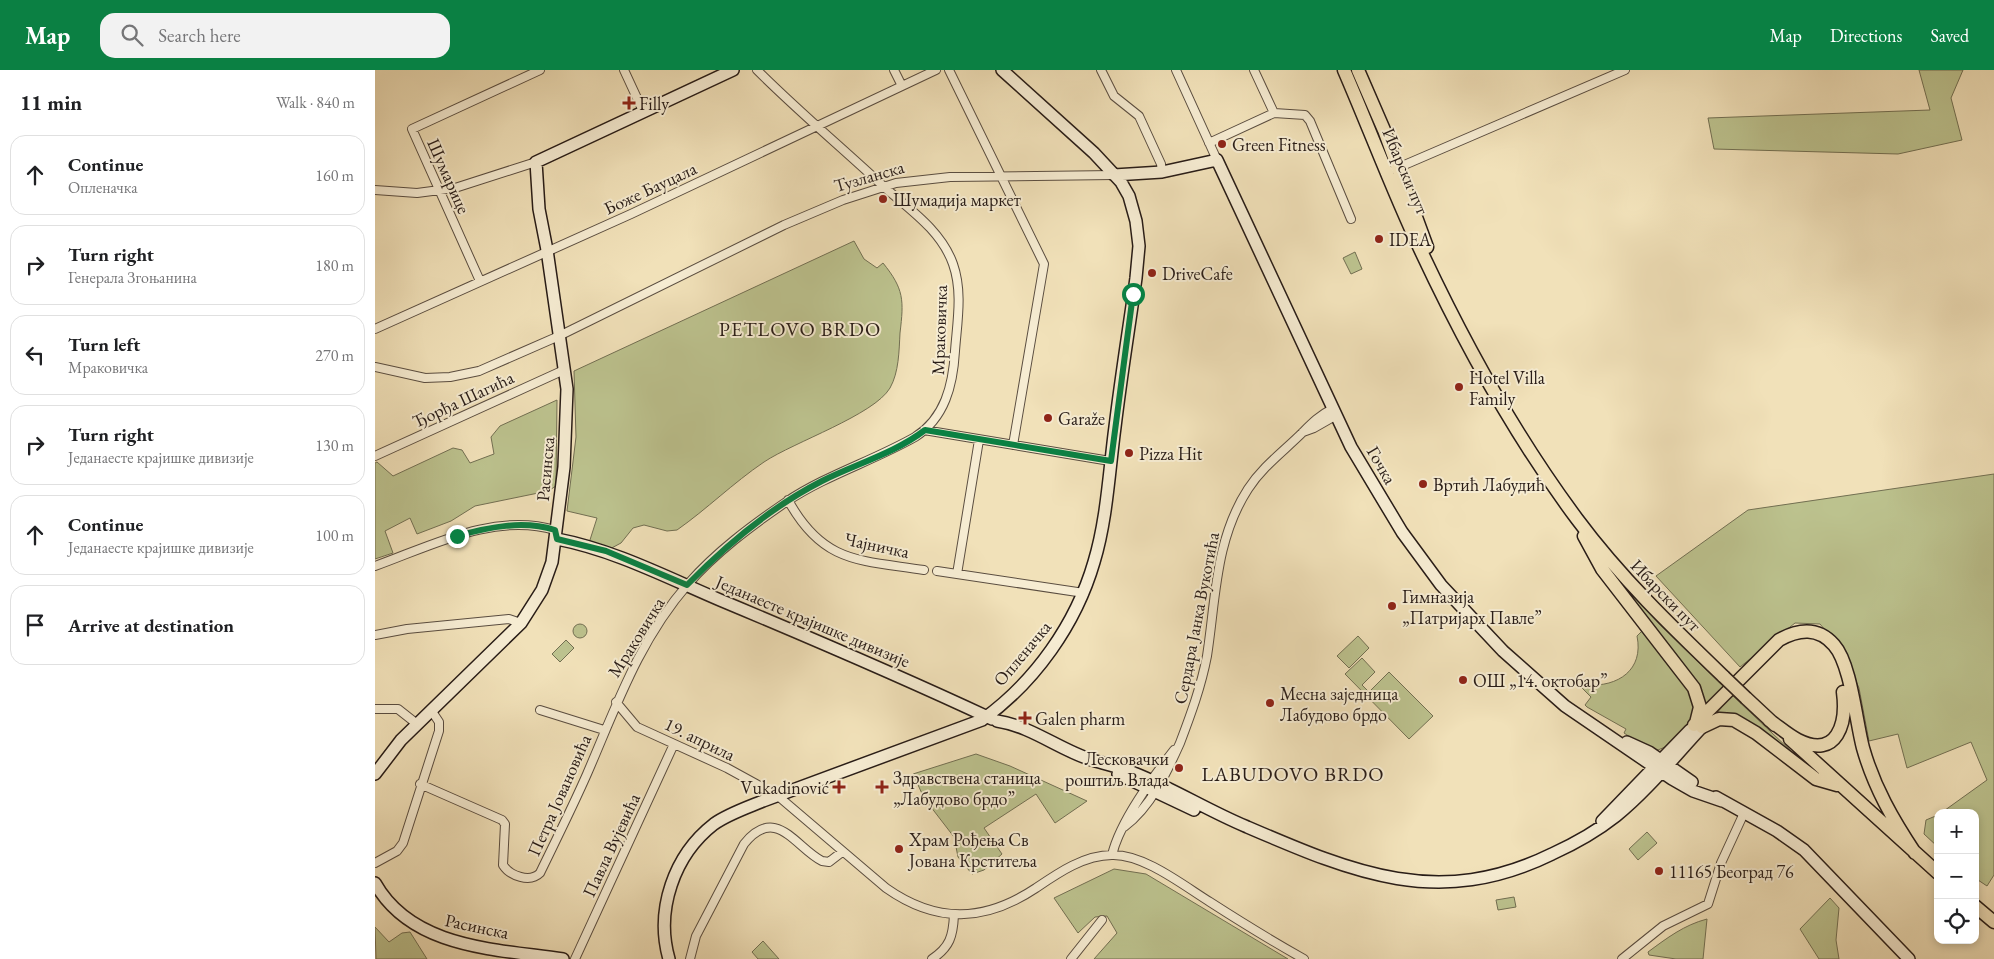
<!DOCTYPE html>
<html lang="en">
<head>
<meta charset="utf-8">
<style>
	body { margin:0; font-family:"EB Garamond",serif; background:#f2f2f2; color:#202124 }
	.controls { position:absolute; right:15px; bottom:15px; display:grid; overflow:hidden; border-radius:10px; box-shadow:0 2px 8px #0003 }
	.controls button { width:45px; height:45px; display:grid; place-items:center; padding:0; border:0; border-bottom:1px solid #e0e0e0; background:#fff; color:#202124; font:25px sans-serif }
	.stop { position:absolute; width:15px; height:15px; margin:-11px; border:4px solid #0b8043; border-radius:50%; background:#fff }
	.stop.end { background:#0b8043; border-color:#fff; box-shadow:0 1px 5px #0008 }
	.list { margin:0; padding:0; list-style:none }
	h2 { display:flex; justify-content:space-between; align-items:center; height:65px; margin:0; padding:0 20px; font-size:21px }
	h2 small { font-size:16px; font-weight:400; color:#757577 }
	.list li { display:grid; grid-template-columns:32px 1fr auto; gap:15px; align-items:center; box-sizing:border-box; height:80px; margin:0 10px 10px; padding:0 10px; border:1px solid #e0e0e0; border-radius:15px }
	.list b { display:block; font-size:19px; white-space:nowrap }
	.list p { margin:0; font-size:16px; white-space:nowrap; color:#757577 }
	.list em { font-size:16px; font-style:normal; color:#757577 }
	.icon { flex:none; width:28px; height:28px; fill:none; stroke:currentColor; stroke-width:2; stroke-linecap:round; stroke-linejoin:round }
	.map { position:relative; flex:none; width:1619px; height:889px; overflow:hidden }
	header { display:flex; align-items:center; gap:30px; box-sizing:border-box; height:70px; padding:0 25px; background:#0b8043; color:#fff }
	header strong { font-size:24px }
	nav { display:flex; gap:28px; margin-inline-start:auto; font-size:18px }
	.search { width:350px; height:45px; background:#f2f2f2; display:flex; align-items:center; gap:12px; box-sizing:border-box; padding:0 18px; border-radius:15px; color:#757577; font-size:19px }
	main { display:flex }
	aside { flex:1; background:#fff }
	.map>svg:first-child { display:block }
</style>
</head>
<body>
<header>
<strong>Map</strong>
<div class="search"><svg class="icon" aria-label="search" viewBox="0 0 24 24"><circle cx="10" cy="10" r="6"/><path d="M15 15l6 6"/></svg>Search here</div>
<nav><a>Map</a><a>Directions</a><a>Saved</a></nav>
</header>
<main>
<aside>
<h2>11 min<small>Walk · 840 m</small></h2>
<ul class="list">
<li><svg class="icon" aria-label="ahead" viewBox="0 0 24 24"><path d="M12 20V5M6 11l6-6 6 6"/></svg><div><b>Continue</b><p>Опленачка</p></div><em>160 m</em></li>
<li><svg class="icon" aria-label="right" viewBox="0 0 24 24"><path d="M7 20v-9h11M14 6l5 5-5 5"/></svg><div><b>Turn right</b><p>Генерала Згоњанина</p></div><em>180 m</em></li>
<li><svg class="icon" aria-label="left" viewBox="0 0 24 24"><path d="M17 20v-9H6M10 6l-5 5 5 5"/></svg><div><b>Turn left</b><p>Мраковичка</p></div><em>270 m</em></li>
<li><svg class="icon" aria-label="right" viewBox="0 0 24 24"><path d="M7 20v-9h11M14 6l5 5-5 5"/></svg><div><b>Turn right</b><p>Једанаесте крајишке дивизије</p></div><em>130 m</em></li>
<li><svg class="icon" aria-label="ahead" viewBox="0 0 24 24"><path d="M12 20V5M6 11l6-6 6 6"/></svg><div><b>Continue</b><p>Једанаесте крајишке дивизије</p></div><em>100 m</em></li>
<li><svg class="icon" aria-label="arrive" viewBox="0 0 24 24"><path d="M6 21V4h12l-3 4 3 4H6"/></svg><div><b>Arrive at destination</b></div></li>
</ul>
</aside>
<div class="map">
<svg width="1619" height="889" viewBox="0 0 1619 889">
	<rect width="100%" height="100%" fill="#f1e1b9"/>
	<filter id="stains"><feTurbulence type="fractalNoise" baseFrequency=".004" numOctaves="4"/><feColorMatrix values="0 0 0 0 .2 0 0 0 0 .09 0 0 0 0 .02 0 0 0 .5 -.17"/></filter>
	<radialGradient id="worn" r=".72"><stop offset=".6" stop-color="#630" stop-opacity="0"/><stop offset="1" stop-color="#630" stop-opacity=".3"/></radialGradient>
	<path fill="#bcc28e" stroke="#726f52" d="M1544 0H1588L1576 28 1587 70 1523 84 1339 79 1333 48 1555 40Z
		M479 171 489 189 502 198 508 193C529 219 529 230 525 263 524 281 524 302 515 318 499 345 419 372 389 392 358 413 332 439 302 460L292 461 269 455 258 458 246 473 231 481 214 473 222 448 192 441 201 367 199 301Z
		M980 182 987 199 976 204 968 188Z
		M182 330 181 416 173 421 100 436 76 451 42 464 35 448 10 461 18 483 0 489V393L2 392 18 406 78 378 87 380 95 393 119 384 116 367 125 356Z
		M1619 404V805L1612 816 1600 808V743H1566L1612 710 1596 672 1532 698 1523 664 1494 671 1484 618 1468 581 1445 554 1420 553 1365 597 1281 506 1373 440Z
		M1220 483 1284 554 1352 620 1326 646V633Z
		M198 561a7 7 0 1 1 14 0a7 7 0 1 1-14 0Z
		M1269 559 1317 617 1321 648 1290 677 1283 680 1261 671 1249 663 1251 659 1212 637 1210 635 1216 627 1207 618 1212 615C1243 617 1269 600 1262 566Z
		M983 566 994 578 974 598 962 586Z
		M191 570 199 578 185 592 177 584Z
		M987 588 1000 602 987 615 994 622 1014 602 1058 646 1034 669 970 604Z
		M1357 625 1435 699 1382 661 1336 650Z
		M601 684 635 696 712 731 680 753 661 724 609 758 627 784 609 800 597 804 583 787 579 767 549 728 538 704Z
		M1563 745V777L1549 764 1551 750Z
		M1272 762 1282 773 1263 790 1254 779Z
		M739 799 771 804 913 889H719L742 863 732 846 720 847 703 863 679 828Z
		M1139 827 1141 837 1123 840 1121 830Z
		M1455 828 1464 838 1461 870 1464 889H1444L1425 859Z
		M1332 849 1328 889H1301L1274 885 1273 882C1292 868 1309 855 1332 849Z
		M0 857 14 872 27 863 35 862 52 889H1Z
		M388 871 404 889H383L377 882Z"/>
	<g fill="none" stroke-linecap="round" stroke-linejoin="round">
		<g stroke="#5a4d40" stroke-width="10">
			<path id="street" d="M249 0 268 41
				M519 0 527 16
				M574 0 669 194 638 375
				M726 0 739 26 764 46 786 94 787 102
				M801 0 842 90
				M879 0 899 43
				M834 73 899 43 930 45 935 51 976 149
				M1020 99 1250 0
				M0 120 42 123 80 118 161 92
				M105 211 37 59 165 0
				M0 259 256 144 561 0
				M0 297 50 308 75 307 104 301 184 266 409 155 468 130 521 113 575 107 739 105
				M549 360 735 391
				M928 362 939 358 960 346
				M0 386 189 300
				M413 430C448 494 485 490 549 500
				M0 496C56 476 119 442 180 460
				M562 501 709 523
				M582 504 604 370
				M0 565 32 559 134 549 146 553
				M241 632 262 657 352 698 403 726 511 818C562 854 610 852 661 818 683 803 709 785 737 785 769 784 809 816 835 832 866 852 897 871 929 889
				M0 639H23L42 654
				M165 640 229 660
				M45 714 127 750 130 754 128 795C135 806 155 813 165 803 181 770 197 738 212 704 241 637 264 570 313 514 341 482 376 456 411 432 451 405 498 391 540 367 570 348 578 315 580 281 582 253 588 222 578 194 566 160 534 139 508 116 466 77 422 40 382 0
				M749 757C776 737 792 702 805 673 816 644 826 617 832 586 841 528 840 470 873 419 888 396 909 381 928 362 937 353 945 345 957 339
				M737 785C745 751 778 707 799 680
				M0 793 22 781 28 773 64 661V652L56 640
				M200 889 299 674
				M315 889 321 866 369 774C401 734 421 778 447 791L454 792 467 782
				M557 889C575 877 578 866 579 845
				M696 889 727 850
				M1247 889 1288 856 1333 834 1346 793 1369 743"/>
		</g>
		<g stroke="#281c17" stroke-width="14">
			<path id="secondary" d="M739 105 787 102 842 90 976 377 1027 462 1066 515 1128 581 1190 636 1297 709 1318 721 1347 731
				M182 469C239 480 291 507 345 530 436 568 527 607 617 649
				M622 651C656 656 685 680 717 690 731 694 745 697 759 703 797 718 832 740 870 756 977 802 1063 840 1177 784 1199 774 1222 761 1241 746 1273 720 1299 687 1327 657
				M1252 672 1274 682 1317 712
				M0 704 26 670 146 553 167 520 177 492 189 397 192 319 172 180 164 139 161 92 358 0
				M743 704 819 740
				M1341 727 1402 761 1429 780 1534 889
				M1227 751 1315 660
				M0 813C37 879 122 879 188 889
				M294 889C280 840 299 785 339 754 353 744 371 738 388 731L607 650C660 612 701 554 719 492 732 449 734 402 740 357 746 307 754 258 761 208L764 176 761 151 754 126 746 112 719 83 627 0"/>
		</g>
		<g stroke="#281c17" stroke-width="15">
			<path id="primary" d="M969 0C995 60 1018 122 1046 181 1090 275 1140 366 1202 449 1245 507 1297 557 1349 607
				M983 0 1009 60 1052 177
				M1209 466 1227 499 1319 618 1325 637 1321 653
				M1371 628 1400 655
				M1394 650C1403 656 1413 665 1423 670 1463 690 1472 652 1468 622
				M1319 655 1404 570C1424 559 1443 557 1459 575 1476 594 1481 652 1488 678 1499 717 1518 750 1540 783
				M1327 657 1344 649 1359 650 1381 663 1441 709 1462 715
				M1415 669 1563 803
				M1600 836 1619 852"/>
		</g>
		<use href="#street" stroke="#f6ecd2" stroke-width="8"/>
		<use href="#secondary" stroke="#f6ecd2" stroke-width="11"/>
		<use href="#primary" stroke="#f1e1b9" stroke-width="12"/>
		<g stroke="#281c17" stroke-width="15" stroke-linecap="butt">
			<path id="primary-bridge" d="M1349 607 1371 628"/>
		</g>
		<use href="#primary-bridge" stroke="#f1e1b9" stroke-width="12"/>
	</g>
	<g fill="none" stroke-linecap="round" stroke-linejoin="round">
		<path stroke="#0b8043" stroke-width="6" d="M82 466C114 457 148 450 180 460L182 469 231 481 312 515C352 474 396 437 447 411 481 394 520 383 550 360L736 391 758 224"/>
	</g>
	<g fill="#8f2418" stroke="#f6ecd2" stroke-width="2">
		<path d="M251.5 25.5h5v5h5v5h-5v5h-5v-5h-5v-5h5z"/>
		<circle cx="847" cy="74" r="5"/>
		<circle cx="508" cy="129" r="5"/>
		<circle cx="1004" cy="169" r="5"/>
		<circle cx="777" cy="203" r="5"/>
		<circle cx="1084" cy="317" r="5"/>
		<circle cx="673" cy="348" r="5"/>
		<circle cx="754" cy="383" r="5"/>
		<circle cx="1048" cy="414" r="5"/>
		<circle cx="1017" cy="536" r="5"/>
		<circle cx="1088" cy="610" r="5"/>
		<circle cx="895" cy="633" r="5"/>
		<path d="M647.5 640.5h5v5h5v5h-5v5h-5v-5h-5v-5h5z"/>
		<circle cx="804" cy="698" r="5"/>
		<path d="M461.5 709.5h5v5h5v5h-5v5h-5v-5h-5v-5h5z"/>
		<path d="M504.5 709.5h5v5h5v5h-5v5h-5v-5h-5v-5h5z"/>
		<circle cx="524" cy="779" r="5"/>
		<circle cx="1284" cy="801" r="5"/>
	</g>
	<g text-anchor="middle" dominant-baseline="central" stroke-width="4" stroke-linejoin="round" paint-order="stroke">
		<g font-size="18" fill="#281c17" stroke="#f6ecd2" text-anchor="start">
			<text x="264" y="33">Filly</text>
			<text x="857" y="74">Green Fitness</text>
			<text x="518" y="129">Шумадија маркет</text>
			<text x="1014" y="169">IDEA</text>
			<text x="787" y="203">DriveCafe</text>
			<text x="1094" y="307">Hotel Villa<tspan x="1094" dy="21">Family</tspan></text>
			<text x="683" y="348">Garaže</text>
			<text x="764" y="383">Pizza Hit</text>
			<text x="1058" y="414">Вртић Лабудић</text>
			<text x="1027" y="526">Гимназија<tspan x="1027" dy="21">„Патријарх Павле”</tspan></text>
			<text x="1098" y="610">ОШ „14. октобар”</text>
			<text x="905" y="623">Месна заједница<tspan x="905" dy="21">Лабудово брдо</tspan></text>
			<text x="660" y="648">Galen pharm</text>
			<text x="794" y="688" text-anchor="end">Лесковачки<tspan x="794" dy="21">роштиљ Влада</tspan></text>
			<text x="518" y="707">Здравствена станица<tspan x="518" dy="21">„Лабудово брдо”</tspan></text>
			<text x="454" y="717" text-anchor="end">Vukadinović</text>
			<text x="534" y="769">Храм Рођења Св<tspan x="534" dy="21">Јована Крститеља</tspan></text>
			<text x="1294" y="801">11165 Београд 76</text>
		</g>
		<g font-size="18" fill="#281c17" stroke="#f6ecd2">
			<text transform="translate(1031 101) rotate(67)">Ибарски пут</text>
			<text transform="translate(74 106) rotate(66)">Шумарице</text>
			<text transform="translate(494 106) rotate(-16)">Тузланска</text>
			<text transform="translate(275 118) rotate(-25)">Боже Бауцала</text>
			<text transform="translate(564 260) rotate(-88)">Мраковичка</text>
			<text transform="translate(88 329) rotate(-25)">Ђорђа Шагића</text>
			<text transform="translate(1007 395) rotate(60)">Гочка</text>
			<text transform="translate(170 399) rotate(-85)">Расинска</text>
			<text transform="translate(502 475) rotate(12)">Чајничка</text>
			<text transform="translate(1291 525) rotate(46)">Ибарски пут</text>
			<text transform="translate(821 548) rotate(-79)">Сердара Јанка Вукотића</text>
			<text transform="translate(438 551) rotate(23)">Једанаесте крајишке дивизије</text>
			<text transform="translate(261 567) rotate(-58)">Мраковичка</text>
			<text transform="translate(647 583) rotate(-50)">Опленачка</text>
			<text transform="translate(325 669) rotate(26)">19. априла</text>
			<text transform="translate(184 725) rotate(-66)">Петра Јовановића</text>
			<text transform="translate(236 775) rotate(-65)">Павла Вујевића</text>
			<text transform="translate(102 856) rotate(12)">Расинска</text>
		</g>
		<g font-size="20" letter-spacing="1" fill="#281c17" stroke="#f6ecd2">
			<text x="425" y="259">PETLOVO BRDO</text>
			<text x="918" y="704">LABUDOVO BRDO</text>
		</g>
	</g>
	<rect width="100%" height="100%" filter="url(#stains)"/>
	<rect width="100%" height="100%" fill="url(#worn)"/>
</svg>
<div class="controls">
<button>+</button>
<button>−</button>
<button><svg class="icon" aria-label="locate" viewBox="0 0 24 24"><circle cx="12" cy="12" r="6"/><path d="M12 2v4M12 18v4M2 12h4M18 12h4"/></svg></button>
</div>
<div class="stop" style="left:758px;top:224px"></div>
<div class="stop end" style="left:82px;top:466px"></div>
</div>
</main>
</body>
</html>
